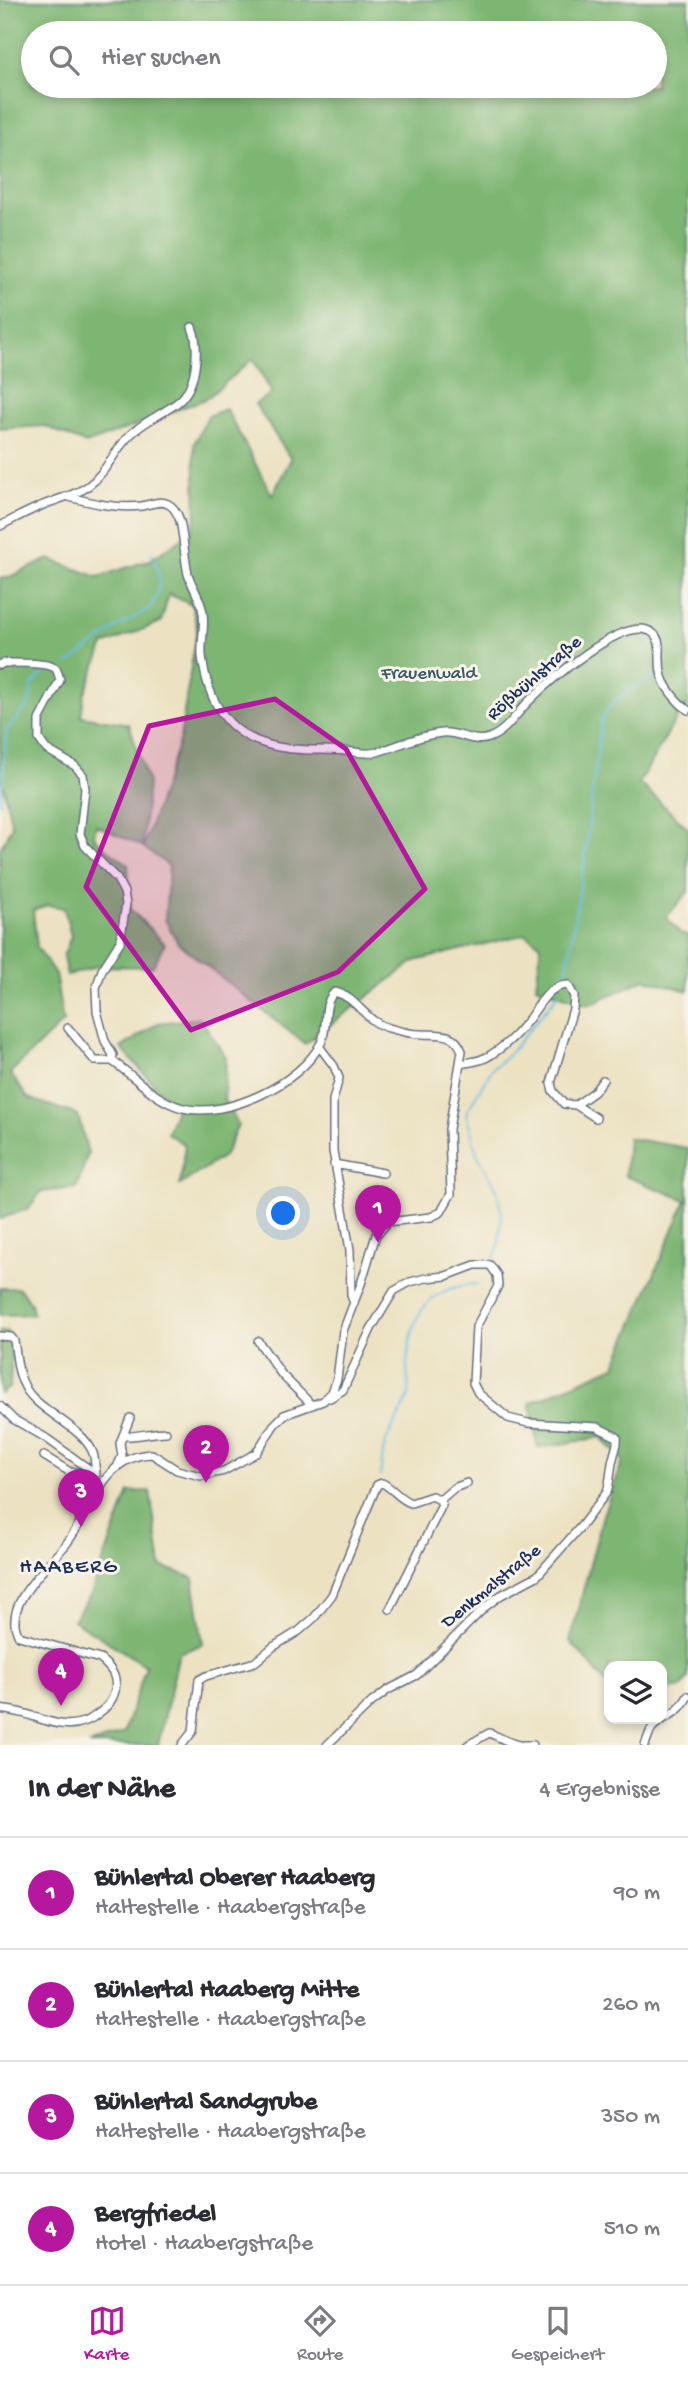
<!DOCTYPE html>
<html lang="de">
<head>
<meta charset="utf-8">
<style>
	body { margin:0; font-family:"Gochi Hand",sans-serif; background:#f7f7f7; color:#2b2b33 }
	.controls { position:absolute; right:21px; bottom:21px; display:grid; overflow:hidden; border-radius:14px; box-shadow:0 4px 10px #0003 }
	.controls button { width:63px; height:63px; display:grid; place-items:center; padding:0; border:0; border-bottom:2px solid #e1e1e2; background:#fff; color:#2b2b33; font:35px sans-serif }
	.you { position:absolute; left:284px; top:1214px; width:24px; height:24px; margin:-18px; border:5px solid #fff; border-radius:50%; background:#1a73e8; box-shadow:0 0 0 10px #1a73e833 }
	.badge { display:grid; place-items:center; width:46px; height:46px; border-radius:50%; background:#b5179e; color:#fff; font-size:23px; font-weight:700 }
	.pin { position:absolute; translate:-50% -58px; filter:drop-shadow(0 2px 4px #0008) }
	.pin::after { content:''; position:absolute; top:37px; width:24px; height:21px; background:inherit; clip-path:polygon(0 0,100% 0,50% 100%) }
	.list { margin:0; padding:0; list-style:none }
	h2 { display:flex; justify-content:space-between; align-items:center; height:91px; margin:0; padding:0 28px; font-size:30px }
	h2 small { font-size:23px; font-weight:400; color:#7c7c81 }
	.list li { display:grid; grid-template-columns:46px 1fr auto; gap:21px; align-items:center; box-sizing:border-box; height:112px; padding:0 28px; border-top:2px solid #e1e1e2 }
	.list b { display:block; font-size:26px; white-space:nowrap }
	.list p { margin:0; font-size:23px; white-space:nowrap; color:#7c7c81 }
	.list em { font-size:23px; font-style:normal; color:#7c7c81 }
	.icon { flex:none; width:38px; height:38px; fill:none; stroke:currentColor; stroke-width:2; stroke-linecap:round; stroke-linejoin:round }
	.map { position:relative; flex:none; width:688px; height:1745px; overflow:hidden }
	.search { position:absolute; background:#fff; box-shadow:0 4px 10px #0003; left:21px; right:21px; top:21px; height:77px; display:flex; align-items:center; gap:18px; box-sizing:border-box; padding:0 24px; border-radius:38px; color:#7c7c81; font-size:26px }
	.sheet { height:539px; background:#fff }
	nav { display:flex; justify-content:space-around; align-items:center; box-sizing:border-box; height:98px; border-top:2px solid #e1e1e2; background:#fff; font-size:19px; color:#7c7c81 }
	nav a { display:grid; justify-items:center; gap:4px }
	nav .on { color:#b5179e }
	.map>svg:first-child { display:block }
</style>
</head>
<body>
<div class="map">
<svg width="688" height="1745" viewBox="0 0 688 1745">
	<rect width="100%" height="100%" fill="#f7f3e8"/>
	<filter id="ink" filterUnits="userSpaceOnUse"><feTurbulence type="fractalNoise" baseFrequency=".0143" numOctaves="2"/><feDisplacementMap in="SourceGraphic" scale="14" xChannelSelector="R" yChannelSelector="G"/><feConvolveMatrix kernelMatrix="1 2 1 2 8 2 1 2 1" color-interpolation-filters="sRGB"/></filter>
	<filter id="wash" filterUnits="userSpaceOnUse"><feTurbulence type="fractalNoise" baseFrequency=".00686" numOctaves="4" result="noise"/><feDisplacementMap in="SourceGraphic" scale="28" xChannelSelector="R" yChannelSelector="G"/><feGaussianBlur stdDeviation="1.57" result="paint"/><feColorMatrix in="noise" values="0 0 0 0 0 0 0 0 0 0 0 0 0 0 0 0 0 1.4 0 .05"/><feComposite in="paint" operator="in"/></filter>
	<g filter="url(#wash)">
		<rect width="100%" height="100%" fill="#ece2c2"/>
		<path fill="#7db572" stroke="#4c7268" stroke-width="2" fill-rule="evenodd" d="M0 0H688V708L683 707 639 783 688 828V892L666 917 681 934 688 935V991L645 979 588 1005 536 986 541 945 526 934 415 961 305 1044 178 943 165 919 169 866 143 847 180 739 197 628 192 605 169 594 161 622 104 645 84 695 81 716 129 724 148 783 142 846 96 825 94 837 104 847 128 864 130 909 165 944 152 967 98 966 67 976 63 957 71 936 64 908 48 905 33 910 37 947 55 974 63 1022 10 1073 28 1098 78 1115 88 1154 76 1188 41 1192 28 1209 0 1219V849L12 826 3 786 0 782V660L2 658 0 654V578H7L49 559 98 577 150 560 191 532 196 518 194 444 208 416 226 409 272 495 291 459 255 404 272 393 253 359 206 399 86 444 45 426 0 429ZM33 33H655V86H33Z
			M200 1018 226 1057 224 1100 238 1124 225 1155 180 1185 185 1145 167 1133 176 1109 121 1048 158 1023Z
			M628 1138 688 1148V1678L682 1687 662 1690V1666H609V1687L570 1641 603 1515 623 1460 601 1437 538 1448 530 1403 615 1366 686 1200 625 1176Z
			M0 1288H19L31 1303 33 1314 0 1315Z
			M0 1331H7L12 1342 10 1387 0 1394Z
			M150 1491 161 1566 193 1578 203 1644 179 1653 158 1745H89L124 1733 146 1666 73 1620 91 1594 129 1492Z"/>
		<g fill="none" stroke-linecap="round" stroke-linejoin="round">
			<path stroke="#67bfe4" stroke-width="2" d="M68 664 116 628 150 608 158 593 160 579 152 553
				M0 803 7 729 29 704 32 685 43 674
				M565 979 585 857 601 721C610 698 632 689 653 677
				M492 1262 498 1249 502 1215 497 1189 477 1154 466 1113 492 1069 511 1052 559 993
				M380 1476C382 1464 382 1450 387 1439 391 1429 408 1402 409 1395 410 1388 407 1377 407 1368 410 1319 423 1287 477 1284"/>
		</g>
	</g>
	<g filter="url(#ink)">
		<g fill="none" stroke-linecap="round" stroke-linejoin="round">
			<g stroke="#646e81" stroke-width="10">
				<path id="street" d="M69 497C93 503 117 509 142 506 151 504 160 500 168 504 175 507 178 515 180 521 184 538 184 556 188 574 192 587 201 599 203 613 205 627 201 642 202 656 207 696 224 732 266 744 292 752 319 749 345 751 356 752 366 755 377 752 399 746 419 735 442 733 458 731 473 744 489 738 506 732 516 714 528 702 548 682 618 621 647 630 665 635 658 659 661 672 663 686 677 702 688 710
					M0 526C18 517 35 507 54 501 66 496 78 494 88 486 106 473 114 451 129 436 143 421 162 415 178 402 197 387 200 348 192 327
					M0 665 3 663C14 663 49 662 56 669 58 672 59 677 60 680L39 720V739L46 749 75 766 83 775 85 789 80 834 85 846 117 879 124 892 126 904 120 942 102 970 96 988 97 1011 105 1041 113 1055 112 1061C136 1077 155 1101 183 1108 227 1119 301 1083 321 1043 329 1028 321 1003 335 992 357 997 366 1023 389 1028 399 1031 410 1034 421 1034 440 1035 454 1031 462 1051L449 1129 451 1194 441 1212 431 1217 388 1222 376 1235 361 1284 343 1331 337 1379 332 1392 323 1401 284 1415 274 1425 256 1453 224 1471 201 1476 177 1470 152 1454C102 1455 91 1512 67 1543 51 1564 0 1605 19 1636L100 1659C110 1667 118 1676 115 1691 113 1700 106 1708 99 1713 78 1731 56 1725 32 1716 22 1712 10 1711 0 1709
					M68 1028 95 1061H112
					M319 1046 334 1066 339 1078 333 1100V1151L350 1250 351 1295 354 1303
					M460 1064C471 1062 483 1061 492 1054 505 1046 519 1032 528 1020 539 1006 548 985 568 985L574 996 573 1009 551 1083 553 1091 564 1104 576 1105 596 1118
					M576 1105 594 1092 603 1080
					M334 1164 383 1173
					M0 1336 11 1337 14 1341C17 1358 17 1374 26 1389 40 1412 83 1427 93 1453 95 1459 95 1468 96 1474L70 1472 44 1456
					M258 1341 282 1375 312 1405
					M0 1406 13 1419 46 1438 96 1474
					M124 1436C138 1437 152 1432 166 1432
					M118 1465 122 1456 120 1443 130 1418
					M440 1500 454 1488 467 1483
					M182 1745 193 1731 199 1680 206 1676 255 1662 273 1647 299 1631 314 1618 332 1595 377 1485 382 1483C393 1488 399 1499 411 1503L432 1496 440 1500 442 1505 390 1609
					M327 1745 372 1702 388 1690 417 1675 485 1607 501 1595 537 1576 582 1525 607 1492C611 1480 610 1467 614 1455 616 1447 618 1445 617 1437L597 1427 528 1423 508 1418 478 1393 473 1383 476 1327 498 1286 497 1275 490 1265H475L446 1276 426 1278 410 1282 394 1291 371 1329 343 1390 330 1398
					M468 1745 489 1733C500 1737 508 1743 519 1745
					M523 1745H533
					M645 1745C647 1740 649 1733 652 1728 665 1714 676 1718 688 1696"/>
			</g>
			<use href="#street" stroke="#fff" stroke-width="7"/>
		</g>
	</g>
	<path fill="#b5179e" fill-opacity="0.2" stroke="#b5179e" stroke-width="5" stroke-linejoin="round" d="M275 699 346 749 425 889 338 972 191 1030 86 887 149 726Z"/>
	<g text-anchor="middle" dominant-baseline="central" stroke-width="6" stroke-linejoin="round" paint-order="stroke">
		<g font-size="19" fill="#3b5868" stroke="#f7f3e8">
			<text x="429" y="674">Frauenwald</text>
		</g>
		<g font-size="19" fill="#1b2f5e" stroke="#f7f3e8">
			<text transform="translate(535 679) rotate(-41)">Rößbühlstraße</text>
			<text transform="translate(492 1587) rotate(-39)">Denkmalstraße</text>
		</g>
		<g font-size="21" letter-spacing="2" fill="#1b2f5e" stroke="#f7f3e8">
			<text x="69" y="1568">HAABERG</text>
		</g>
	</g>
</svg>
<div class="controls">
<button><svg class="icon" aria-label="layers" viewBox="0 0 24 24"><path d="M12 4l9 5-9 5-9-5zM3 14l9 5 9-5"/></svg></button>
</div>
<div class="you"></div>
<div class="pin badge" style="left:378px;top:1243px">1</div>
<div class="pin badge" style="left:206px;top:1483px">2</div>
<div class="pin badge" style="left:81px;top:1527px">3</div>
<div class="pin badge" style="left:61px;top:1706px">4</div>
<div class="search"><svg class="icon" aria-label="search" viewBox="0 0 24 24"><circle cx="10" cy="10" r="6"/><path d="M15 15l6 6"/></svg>Hier suchen</div>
</div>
<section class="sheet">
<h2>In der Nähe<small>4 Ergebnisse</small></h2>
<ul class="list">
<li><span class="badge">1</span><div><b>Bühlertal Oberer Haaberg</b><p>Haltestelle · Haabergstraße</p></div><em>90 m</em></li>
<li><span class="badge">2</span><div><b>Bühlertal Haaberg Mitte</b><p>Haltestelle · Haabergstraße</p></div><em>260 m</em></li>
<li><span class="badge">3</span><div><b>Bühlertal Sandgrube</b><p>Haltestelle · Haabergstraße</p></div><em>350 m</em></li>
<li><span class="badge">4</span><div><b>Bergfriedel</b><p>Hotel · Haabergstraße</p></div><em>510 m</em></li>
</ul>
</section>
<nav>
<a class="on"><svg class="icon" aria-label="map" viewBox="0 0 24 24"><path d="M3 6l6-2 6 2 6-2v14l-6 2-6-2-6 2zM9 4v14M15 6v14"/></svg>Karte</a>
<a><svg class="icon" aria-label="directions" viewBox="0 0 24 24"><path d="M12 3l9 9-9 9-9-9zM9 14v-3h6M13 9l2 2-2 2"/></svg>Route</a>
<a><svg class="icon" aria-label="saved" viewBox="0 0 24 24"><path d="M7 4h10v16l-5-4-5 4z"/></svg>Gespeichert</a>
</nav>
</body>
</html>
